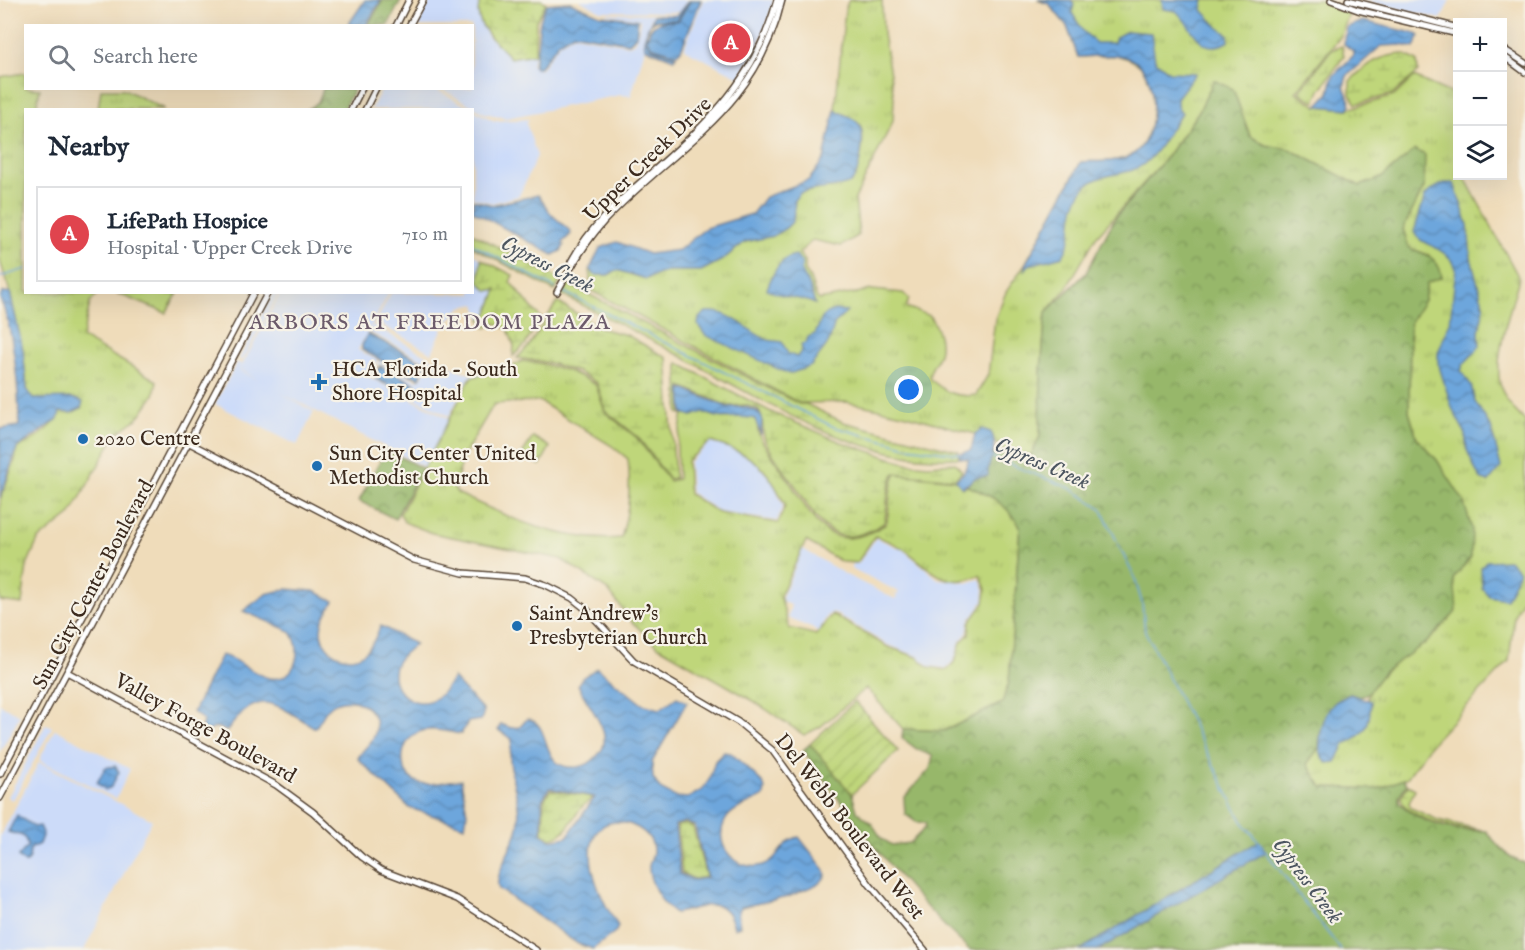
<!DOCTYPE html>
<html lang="en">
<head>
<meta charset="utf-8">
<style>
	body { margin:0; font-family:"IM FELL English",serif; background:#f6f6f7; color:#1f2937 }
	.controls { position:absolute; right:18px; top:18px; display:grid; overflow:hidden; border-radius:0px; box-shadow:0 6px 24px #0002 }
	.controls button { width:54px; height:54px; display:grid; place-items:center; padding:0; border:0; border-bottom:2px solid #e0e1e3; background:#fff; color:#1f2937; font:30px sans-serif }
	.you { position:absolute; left:909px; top:390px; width:21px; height:21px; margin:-15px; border:4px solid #fff; border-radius:50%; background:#1a73e8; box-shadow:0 0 0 9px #1a73e833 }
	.badge { display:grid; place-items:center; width:39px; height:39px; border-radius:50%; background:#1f6fb2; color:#fff; font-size:20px; font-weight:700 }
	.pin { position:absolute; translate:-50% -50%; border:3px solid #fff; box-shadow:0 2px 6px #0006 }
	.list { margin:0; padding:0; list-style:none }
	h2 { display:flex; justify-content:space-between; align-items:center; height:78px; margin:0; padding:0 24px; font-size:26px }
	h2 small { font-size:20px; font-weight:400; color:#747a83 }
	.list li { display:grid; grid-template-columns:39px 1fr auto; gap:18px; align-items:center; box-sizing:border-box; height:96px; margin:0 12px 12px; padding:0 12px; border:2px solid #e0e1e3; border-radius:0px }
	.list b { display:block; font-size:22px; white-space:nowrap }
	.list p { margin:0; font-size:20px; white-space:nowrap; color:#747a83 }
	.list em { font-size:20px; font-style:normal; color:#747a83 }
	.icon { flex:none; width:33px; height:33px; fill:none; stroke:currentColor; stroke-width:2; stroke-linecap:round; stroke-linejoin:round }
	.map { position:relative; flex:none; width:1525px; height:950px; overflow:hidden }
	.search { position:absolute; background:#fff; box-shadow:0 6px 24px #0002; left:24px; top:24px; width:450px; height:66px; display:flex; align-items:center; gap:15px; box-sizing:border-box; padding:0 21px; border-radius:0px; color:#747a83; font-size:22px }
	.panel { position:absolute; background:#fff; box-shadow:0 6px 24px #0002; left:24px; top:108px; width:450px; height:186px; border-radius:0px }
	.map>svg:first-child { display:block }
</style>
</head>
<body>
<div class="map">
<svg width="1525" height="950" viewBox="0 0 1525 950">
	<defs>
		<pattern id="grass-tufts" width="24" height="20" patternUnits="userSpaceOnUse" patternTransform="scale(1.5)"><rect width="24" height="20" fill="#bfd67a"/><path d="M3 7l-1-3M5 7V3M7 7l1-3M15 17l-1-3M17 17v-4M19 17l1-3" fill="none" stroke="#a5b869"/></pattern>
		<pattern id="forest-crowns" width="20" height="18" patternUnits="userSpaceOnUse" patternTransform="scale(1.5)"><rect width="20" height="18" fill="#97b76a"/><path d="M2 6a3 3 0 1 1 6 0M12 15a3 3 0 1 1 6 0" fill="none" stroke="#7c9557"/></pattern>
		<pattern id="wetland-marsh" width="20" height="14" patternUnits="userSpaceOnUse" patternTransform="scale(1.5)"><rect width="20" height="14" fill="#bfd67a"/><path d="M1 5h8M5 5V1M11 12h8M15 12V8" fill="none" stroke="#a5b869"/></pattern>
		<pattern id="garden-furrows" width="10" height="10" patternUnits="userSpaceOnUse" patternTransform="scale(1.5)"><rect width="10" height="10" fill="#bfd67a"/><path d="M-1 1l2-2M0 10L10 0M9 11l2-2" fill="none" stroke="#a5b869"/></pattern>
		<pattern id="water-waves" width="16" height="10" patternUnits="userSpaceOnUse" patternTransform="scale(1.5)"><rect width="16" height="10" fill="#6da6dc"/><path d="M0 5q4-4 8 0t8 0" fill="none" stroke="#5b87b2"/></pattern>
	</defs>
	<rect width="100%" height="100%" fill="#f7f3e8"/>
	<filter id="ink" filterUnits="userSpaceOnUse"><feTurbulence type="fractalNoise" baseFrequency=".0167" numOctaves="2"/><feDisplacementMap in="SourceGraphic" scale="12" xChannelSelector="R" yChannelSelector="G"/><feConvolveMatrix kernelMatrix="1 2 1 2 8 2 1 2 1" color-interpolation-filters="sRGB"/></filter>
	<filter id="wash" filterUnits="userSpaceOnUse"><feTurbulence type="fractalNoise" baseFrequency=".008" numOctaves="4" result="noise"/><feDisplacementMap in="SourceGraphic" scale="24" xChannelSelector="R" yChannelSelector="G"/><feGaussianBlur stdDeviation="1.35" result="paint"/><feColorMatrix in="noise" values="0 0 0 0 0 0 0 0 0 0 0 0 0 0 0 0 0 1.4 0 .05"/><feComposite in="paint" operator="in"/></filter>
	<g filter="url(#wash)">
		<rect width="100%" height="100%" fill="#efdcba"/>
		<path fill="#ccdbf9" d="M431 0H481L478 5 482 26 488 36 510 58 535 54 531 65 540 70 560 43 573 35 629 45 635 42 641 22 639 19 601 13 679 14 676 16 654 15 651 18 644 38 645 48 631 96 620 95 507 118 484 113 442 89 472 88V26H417Z
			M579 0H687L679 12 601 11Z
			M703 0H774L764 33 741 78 684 49Z
			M1362 0H1450L1441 19Z
			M383 88 435 89 471 109H371Z
			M473 110 495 121 529 119 526 123 537 156 519 196 492 203 473 198Z
			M473 254 481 259 478 276 498 288 488 313 481 319 476 304 461 307 443 327 432 353 376 322 391 293 472 294Z
			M273 293H279L242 361 239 359Z
			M281 293H389L358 350 377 360 369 377 450 419 424 467 269 387 240 369Z
			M373 325 436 361 470 374 511 365 499 371 470 376 449 416 412 397 418 387 416 383 381 364 377 365 379 361 416 380 421 379 427 367 422 359 369 332Z
			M237 362 241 364 240 370 314 412 297 445 215 404Z
			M710 443 735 450 753 460 773 482 783 506 777 521 720 512 691 493 689 462Z
			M876 538 903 550 938 579 967 583 980 579 984 589 983 602 969 621 967 633 960 641 954 660 946 668 930 666 918 656 886 644 833 612 828 615 818 631 788 618 791 605 783 602 782 597 803 549 846 575 895 599 897 596 890 592 897 595 899 592 851 568 853 564H858Z
			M0 704 20 715 0 752Z
			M46 724 52 727 13 800 8 797Z
			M55 729 130 769 116 799 39 760Z
			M39 762 152 820 84 950H0V837Z"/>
		<path fill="url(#grass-tufts)" stroke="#7d804c" stroke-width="1.5" fill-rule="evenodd" d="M849 0H882L883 34 894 97 893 121 855 199 859 235 841 246 813 240 799 253 805 261V271C814 280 811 291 819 300L872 290 903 293 909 299 906 307 930 316C938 330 945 344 936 361 932 368 930 369 929 378 945 392 955 398 976 395L988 375 995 319 1006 292 1025 264 1081 162C1096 161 1118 163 1132 155 1158 140 1161 74 1133 61 1117 52 1095 57 1078 57L1067 26 1049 4 1038 0H1323L1349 14 1340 37 1296 92 1317 106 1348 109 1394 96 1414 77 1457 96 1458 176H1464L1519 278C1512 305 1492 361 1501 387 1505 401 1515 411 1525 421V592L1514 616 1509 661 1430 745 1407 778 1378 789 1322 787 1307 764 1316 749 1346 742 1368 700C1367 676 1410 655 1427 642 1437 633 1447 621 1456 611L1454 578 1461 566 1437 460 1417 438 1409 412 1410 323 1424 300 1429 255 1409 248 1403 229 1424 187 1416 150 1381 178 1360 186 1289 149 1265 145 1250 136 1233 89 1214 80 1199 111 1166 158 1096 237 1066 289 1046 312 1041 370 1040 436 1032 454 1010 456 994 441 993 436 982 430 975 434 903 414 847 402 799 403 590 290V269L596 275H608L617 270 646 279 667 271H701L722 260 745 242 773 236 786 228 793 221 795 199 800 193 851 182C859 172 869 132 857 121 851 117 842 114 835 110L845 9Z
			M25 73 26 88 40 89 36 109 26 110V292L98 293 90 303 82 338 157 381 154 395 138 418 116 434 71 514 38 540 27 565 22 604 0 601V500L15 460 17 448C32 441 54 428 60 412L71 413 81 408 33 399 27 389 23 350 10 292 0 261V77Z
			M101 89H124L164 109H98Z
			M116 293H178L166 313Z
			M522 361C550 364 572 370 596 385L605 412 637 438 669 481 678 479 677 447 683 413 692 416 703 412C725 423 735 413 755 419 759 424 757 426 758 432 762 444 780 467 788 479 816 523 829 559 886 524 891 507 887 490 896 474L956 480 962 488 967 486C993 496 1004 502 1020 526L1009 682 1002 703 944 731 903 729 866 688 820 727 804 735 752 700 659 647 632 622 608 590 561 559 432 533 404 522 400 514 471 377 500 372ZM539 401 612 446 628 459C631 485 629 512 621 538 563 543 508 518 457 493L454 488 465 453 494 404ZM710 442C751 453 768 466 785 506L778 523 719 513 689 494 687 461ZM875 536C885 540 897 544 905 550 931 569 945 591 980 575L986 589 984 603 970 622 969 634 961 642 955 661 947 670 929 667 917 657 886 646 832 614 816 635 789 628 780 596 806 541 842 562 857 563Z"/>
		<path fill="url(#forest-crowns)" stroke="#697044" stroke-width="1.5" d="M383 0H401L388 25H368Z
			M1214 80 1233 89 1250 136 1265 145 1289 149 1360 186 1381 178 1415 150 1425 155 1424 187 1403 229 1409 248C1427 254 1439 258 1442 277L1427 283 1424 300 1410 323 1409 412 1417 438 1437 460 1463 500 1472 529 1471 557 1454 578 1457 611 1428 641 1385 671 1368 693 1359 697 1350 694 1320 734 1319 748 1307 764 1322 787 1378 789 1403 779 1407 784 1399 796V802C1420 825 1456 831 1486 831 1495 842 1510 861 1525 863V950H1098L1136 927 1119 928 1080 950H970C909 896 851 817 803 750L810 744 852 794 857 811 872 824 882 839 892 845 910 843 925 828 926 823 916 822 905 814 904 798 930 769 933 756 918 750 902 738 903 729 944 731 1002 703 1009 682 1020 526C1004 502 993 496 967 486L975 478 987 473V463L995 452 1025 459 1032 454 1040 436 1041 370 1046 312 1086 273 1115 218 1166 158 1199 111Z
			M323 89V88L354 89 343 109H308L318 102Z
			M386 450 422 468 395 519 359 501Z"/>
		<path fill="url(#wetland-marsh)" stroke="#7d804c" stroke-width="1.5" d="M481 0H542L546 3 536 21 535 54 510 58C498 43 469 23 481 0Z
			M1342 46 1344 56 1320 90 1315 102 1299 92 1331 50Z
			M1404 54 1417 61 1418 72 1393 94 1356 104 1350 94V81C1367 64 1380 55 1404 54Z
			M472 233 561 280 555 291 473 247Z
			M481 259 513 275 510 282 541 318 525 345 513 356 514 346 508 329 495 323 486 328 481 319 488 313 497 289 488 291 479 282Z
			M565 282 799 404H806L843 422 959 451 958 458C861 464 771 405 688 360 646 337 602 315 559 293Z
			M557 302 603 329 627 335 667 358 675 478 669 479 638 437 606 411 597 383 578 372 550 363 517 358 528 347Z
			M678 363 773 413 841 442 905 463 928 465 955 463 962 471 955 479 895 473C885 489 889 505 884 523 844 548 826 537 803 498 792 478 774 461 765 440 761 429 765 420 758 409L745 405 728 406 681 386V414L678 413Z
			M1408 785 1415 789 1409 803 1411 808 1438 820 1482 830C1464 830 1403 820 1401 797Z
			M550 790 593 797C590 801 585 803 582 807 571 819 568 835 550 838L543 833 544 800Z
			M685 824 693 827 706 877 694 879 682 873 677 826Z"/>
		<path fill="url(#garden-furrows)" stroke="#7d804c" stroke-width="1.5" d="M855 701 898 751 852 794 810 744Z"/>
		<path fill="#bfd67a" stroke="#7d804c" stroke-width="1.5" d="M533 437 550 447 540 465 522 454Z"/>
		<path fill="url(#water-waves)" stroke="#54687d" stroke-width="1.5" fill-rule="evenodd" d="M365 0H381L366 25H348Z
			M689 0 677 20H654C645 27 644 38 650 47L676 56 674 59 645 48 644 38 654 15 676 16Z
			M691 0H701L681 50 677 54 651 46 647 39C651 20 661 21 678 21Z
			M1038 0H1071L1074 4 1072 13 1083 31 1096 43H1114L1116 37 1127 31 1151 33 1155 60 1169 72 1196 73 1177 98V106L1182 113C1168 130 1161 150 1144 164 1127 178 1096 170 1082 191 1066 215 1077 235 1063 256L1029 265 1025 270V265L1081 162C1096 161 1118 163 1132 155 1158 140 1161 75 1133 60 1117 52 1095 57 1078 57L1067 26 1049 4Z
			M1162 0H1204L1202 10 1219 28 1228 34 1229 41C1200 59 1194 27 1176 11L1163 9Z
			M570 2 600 15 638 20 636 36 629 43 573 33 559 42 539 68H535L533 65C542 41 534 26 547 4Z
			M1363 21 1417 34 1420 36 1414 48 1402 45 1381 46 1347 76 1344 86 1351 105 1348 109 1317 106 1329 93 1333 76 1354 55V52L1344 44 1347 27Z
			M835 110C842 114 854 117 859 124 866 134 860 176 850 183 843 188 811 189 800 193L795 199 793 221 786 228 773 236 745 242 722 260 701 271H667L646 279 617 270 608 275H595L590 269 600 248 617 242 649 254 679 250 706 228 752 214 765 197 809 180 824 159Z
			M1444 183H1454L1468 225 1471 258 1484 307 1479 332 1480 346 1463 365 1461 371 1471 385 1475 402 1491 427 1501 467 1489 482 1482 480 1476 471 1467 450 1465 433 1452 408 1438 363V353L1450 322 1456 268C1445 244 1420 247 1414 232L1425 196 1431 190Z
			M538 195 551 214 570 231 571 234 563 242 564 246 561 251 553 255 473 211V200L492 205Z
			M796 255 802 263 801 271 809 284 815 304C802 297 780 298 767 289 772 275 780 257 796 255Z
			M10 292 23 350 27 389 33 399 72 398 83 402 81 408 71 413 60 412 58 419 17 448 0 498V429L19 426C19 391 14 330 0 299L2 293Z
			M835 310 847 312 835 323 829 342 811 366 789 374 705 335 698 325 699 318 706 312C732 310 746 331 768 340 772 341 777 341 782 342L788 354 797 357 802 350 801 344 806 343 808 337 815 334C821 323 820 313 835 310Z
			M368 334 425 363 420 378 403 372 362 350V345Z
			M380 366 415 384 413 394 409 396 376 379 374 374Z
			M681 388 727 407H745L757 411 762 418 761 435 755 419C735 413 725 423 703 412L692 416 683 413Z
			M982 429 991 432C1000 448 987 461 988 476L975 478 962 488 956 480 964 472 969 459 960 458 959 454 971 450 975 434Z
			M1509 560 1519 571 1508 596 1506 599 1489 596 1482 588 1481 567 1486 561Z
			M286 589 314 591 334 601C329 610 321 619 321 630 321 652 347 666 364 653 374 646 376 634 381 626L415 644C408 651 400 655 396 664 387 685 408 707 429 701 440 698 447 687 453 678L484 711 481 720 468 722 461 734C448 732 431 727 419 732 398 741 396 777 420 783 434 786 448 780 461 780L467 813 465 826 410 808 358 759C360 750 375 743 376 729 378 706 350 693 332 705 324 711 321 721 315 728 276 704 259 685 227 731L216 727 205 733 201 731 203 720 193 712 221 655C239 659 252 674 269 678 297 683 304 648 290 631L243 611 266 594Z
			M597 668 642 704 660 709 677 697 687 702 652 762 653 778 660 789 675 797 688 798 702 790 709 780 715 761 724 752 731 753 763 783 765 789 764 796C752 804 732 807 725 821 712 846 738 873 763 865 778 861 782 840 799 837L825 870 826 876 820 883 788 897 741 907 738 914 740 926 734 928C725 892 704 908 675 913 662 906 648 880 649 866 650 861 653 857 653 852 654 831 626 818 609 823 602 825 595 832 593 839 585 867 603 903 618 926L616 931 593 949 578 944 499 889C492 878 515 843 518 828 522 803 510 781 510 757 510 751 512 745 512 739L498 730 501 724 511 728 520 727 527 719C554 722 537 772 578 767 586 766 593 761 598 755 618 734 585 705 578 684L582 678ZM549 788 595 797 567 837 550 840 542 834V800ZM685 822 695 826 707 878 694 880 680 874 675 825Z
			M1350 694 1371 701C1370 726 1366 734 1345 744L1336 762 1327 763C1313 752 1322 716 1333 704 1337 700 1345 697 1350 694Z
			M115 766 119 772 111 787 106 790 97 783 105 768Z
			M17 815 34 827 40 826 43 833 39 844 30 849 29 860 25 863 18 857 27 847C26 832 18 835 8 832Z
			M1259 841 1266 852 1098 950H1080Z"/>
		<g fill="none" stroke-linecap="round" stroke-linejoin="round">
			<path stroke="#6da6dc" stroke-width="1.5" d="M472 244 555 288
				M0 277 26 269
				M560 290 834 427 908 447 960 454
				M989 456 1070 488 1101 508 1135 579 1142 603 1145 631 1242 821 1263 847
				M1265 851 1341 950"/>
		</g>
	</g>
	<g filter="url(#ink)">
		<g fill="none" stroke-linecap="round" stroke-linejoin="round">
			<g stroke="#564535" stroke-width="8">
				<path id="secondary" d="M1331 0 1358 10 1458 34
					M1348 0 1458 28
					M396 26 409 0
					M409 26 423 0
					M1502 48 1525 63
					M1502 55 1525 72
					M351 110 362 88
					M365 110 376 88
					M571 262C591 225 619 201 650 174 709 122 756 79 777 0
					M557 292C571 267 586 241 605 220 676 145 756 111 782 0
					M178 437 414 560 463 573 525 578 546 585 572 598 587 610 634 661 738 722 772 750 870 885 925 950
					M67 672 276 785 313 812 362 857 381 870 457 899 536 950
					M0 774 254 292
					M0 798 268 292"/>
			</g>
			<use href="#secondary" stroke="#fff" stroke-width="5"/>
		</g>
	</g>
	<g fill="#1f6fb2" stroke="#f7f3e8" stroke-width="2">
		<path d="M316 373h6v6h6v6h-6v6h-6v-6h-6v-6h6z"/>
		<circle cx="83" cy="439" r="6"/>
		<circle cx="317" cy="466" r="6"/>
		<circle cx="517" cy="626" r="6"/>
	</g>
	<g text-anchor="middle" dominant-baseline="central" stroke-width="4.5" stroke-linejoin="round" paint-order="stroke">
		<g font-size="21" fill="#3b2a1e" stroke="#f7f3e8">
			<text transform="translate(648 160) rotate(-44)">Upper Creek Drive</text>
			<text transform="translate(94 585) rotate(-62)">Sun City Center Boulevard</text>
			<text transform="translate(205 729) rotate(29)">Valley Forge Boulevard</text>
			<text transform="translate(849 827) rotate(52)">Del Webb Boulevard West</text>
		</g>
		<g font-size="21" fill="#3b2a1e" stroke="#f7f3e8" text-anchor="start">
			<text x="332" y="370">HCA Florida - South<tspan x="332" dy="24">Shore Hospital</tspan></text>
			<text x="95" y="439">2020 Centre</text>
			<text x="329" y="454">Sun City Center United<tspan x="329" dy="24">Methodist Church</tspan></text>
			<text x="529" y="614">Saint Andrew's<tspan x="529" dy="24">Presbyterian Church</tspan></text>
		</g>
		<g font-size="22" font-style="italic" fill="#4c5560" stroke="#f7f3e8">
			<text transform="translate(547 265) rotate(27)">Cypress Creek</text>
			<text transform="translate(1042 464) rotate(23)">Cypress Creek</text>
			<text transform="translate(1307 881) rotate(53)">Cypress Creek</text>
		</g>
		<g font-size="22" letter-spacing="1.5" fill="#6c5b6b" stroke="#f7f3e8">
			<text x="430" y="323">ARBORS AT FREEDOM PLAZA</text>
		</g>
	</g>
</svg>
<div class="controls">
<button>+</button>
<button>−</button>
<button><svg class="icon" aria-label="layers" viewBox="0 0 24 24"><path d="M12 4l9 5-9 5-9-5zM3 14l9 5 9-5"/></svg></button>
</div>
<div class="you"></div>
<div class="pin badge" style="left:731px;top:43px;background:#e0444e">A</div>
<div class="search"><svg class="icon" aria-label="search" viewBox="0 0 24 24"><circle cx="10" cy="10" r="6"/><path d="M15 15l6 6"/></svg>Search here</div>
<section class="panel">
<h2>Nearby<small></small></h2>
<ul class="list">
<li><span class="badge" style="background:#e0444e">A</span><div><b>LifePath Hospice</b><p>Hospital · Upper Creek Drive</p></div><em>710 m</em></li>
</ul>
</section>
</div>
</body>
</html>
